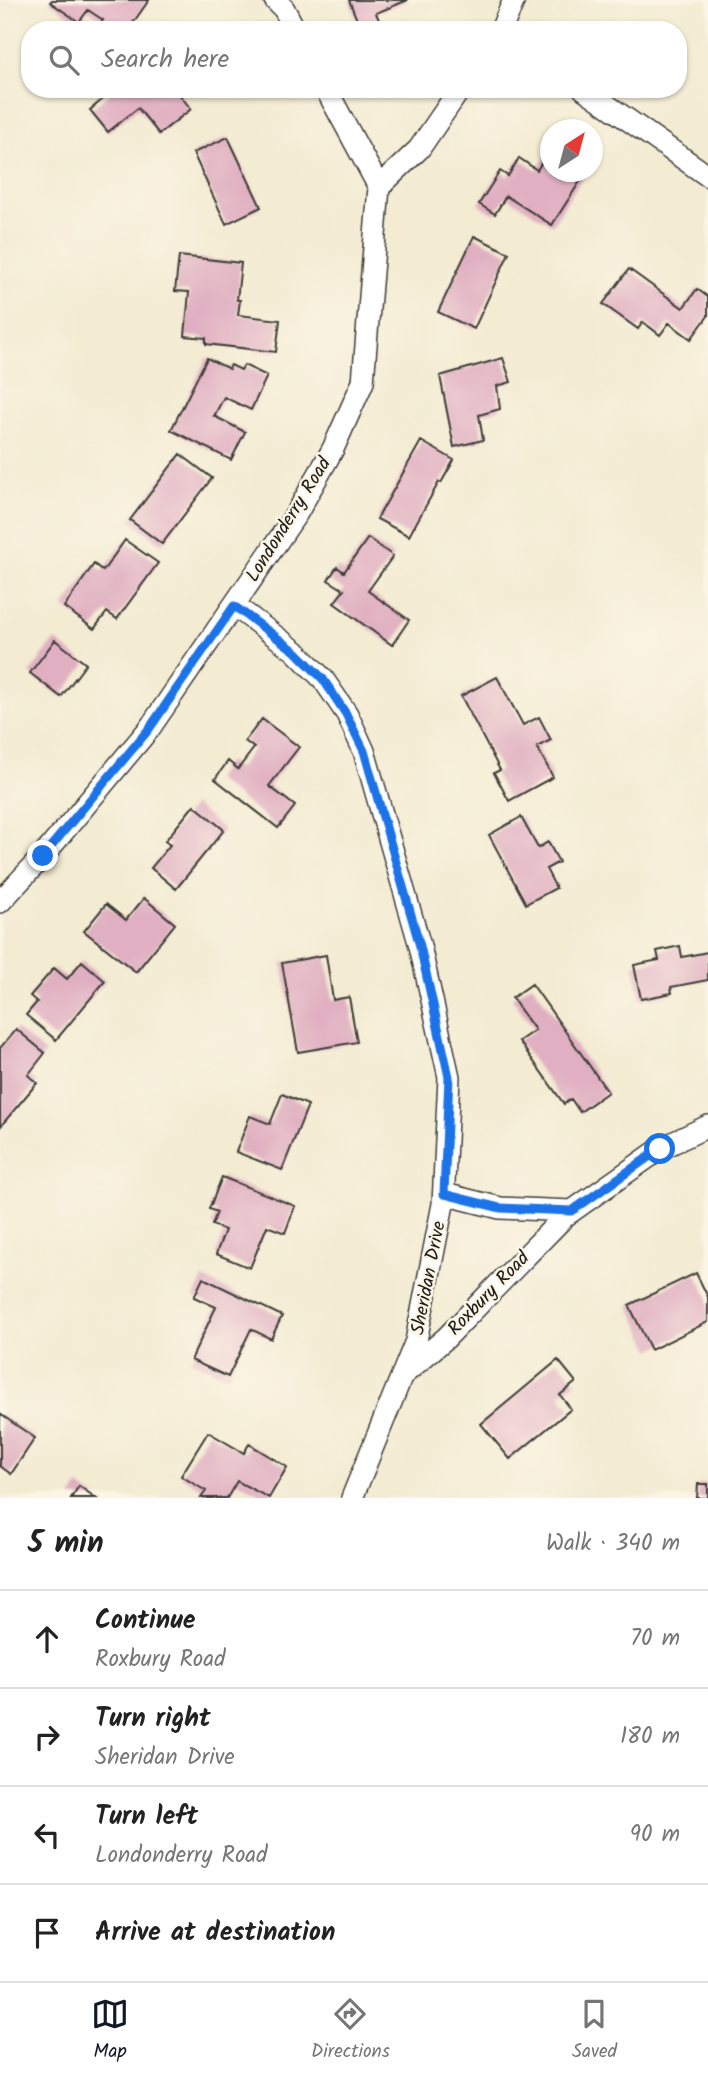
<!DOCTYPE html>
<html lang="en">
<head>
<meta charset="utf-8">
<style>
	body { margin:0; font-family:Kalam,sans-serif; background:#f6f6f6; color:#222 }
	.compass { position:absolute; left:540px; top:119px; width:63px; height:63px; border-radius:50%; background:#fff; box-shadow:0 2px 5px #0004; rotate:36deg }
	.stop { position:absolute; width:21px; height:21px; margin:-16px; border:5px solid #1a73e8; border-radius:50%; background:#fff }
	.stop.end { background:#1a73e8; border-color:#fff; box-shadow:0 2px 7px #0008 }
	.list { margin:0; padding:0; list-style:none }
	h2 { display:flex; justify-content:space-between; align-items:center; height:91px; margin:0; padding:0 28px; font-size:30px }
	h2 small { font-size:23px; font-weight:400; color:#767676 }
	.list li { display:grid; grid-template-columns:46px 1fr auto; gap:21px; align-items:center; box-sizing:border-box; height:98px; padding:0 28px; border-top:2px solid #e0e0e0 }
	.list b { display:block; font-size:26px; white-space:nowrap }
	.list p { margin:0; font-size:23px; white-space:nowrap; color:#767676 }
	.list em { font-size:23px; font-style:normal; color:#767676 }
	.icon { flex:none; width:38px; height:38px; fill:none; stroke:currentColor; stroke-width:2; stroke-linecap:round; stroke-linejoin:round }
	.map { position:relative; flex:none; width:708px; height:1498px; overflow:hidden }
	.search { position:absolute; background:#fff; box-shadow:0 2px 5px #0004; left:21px; right:21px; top:21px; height:77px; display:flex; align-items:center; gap:18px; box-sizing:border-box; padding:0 24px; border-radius:28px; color:#767676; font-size:26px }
	.sheet { height:483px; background:#fff }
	nav { display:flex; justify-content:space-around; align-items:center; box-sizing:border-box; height:98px; border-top:2px solid #e0e0e0; background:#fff; font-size:19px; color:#767676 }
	nav a { display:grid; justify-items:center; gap:4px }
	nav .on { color:#111827 }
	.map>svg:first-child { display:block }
</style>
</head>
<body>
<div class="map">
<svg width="708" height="1498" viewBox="0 0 708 1498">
	<rect width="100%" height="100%" fill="#fcf5e5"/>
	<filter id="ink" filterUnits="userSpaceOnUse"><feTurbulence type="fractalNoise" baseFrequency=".0143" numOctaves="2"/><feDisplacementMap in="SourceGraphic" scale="14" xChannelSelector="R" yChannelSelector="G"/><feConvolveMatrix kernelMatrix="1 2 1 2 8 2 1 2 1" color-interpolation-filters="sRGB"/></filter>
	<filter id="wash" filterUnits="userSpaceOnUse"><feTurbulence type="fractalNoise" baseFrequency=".00686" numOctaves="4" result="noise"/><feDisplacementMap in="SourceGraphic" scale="28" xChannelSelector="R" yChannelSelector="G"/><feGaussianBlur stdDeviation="1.57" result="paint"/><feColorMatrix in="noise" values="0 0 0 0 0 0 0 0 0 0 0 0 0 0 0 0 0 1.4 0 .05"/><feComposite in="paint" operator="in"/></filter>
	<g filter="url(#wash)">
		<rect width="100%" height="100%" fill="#f3ebd2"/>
		<g id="blocks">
			<path fill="#e0afc1" d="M52 0H149L128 30H96L103 20 88 10 79 22 50 2Z
				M349 0H408L376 13 383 30H361Z
				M115 89H175L191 109 159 134 138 108 108 132 90 110Z
				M228 137 261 207 226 224 193 153Z
				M550 149V172H586L552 225 506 196 495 214 479 204 500 171 508 176 519 158 537 170Z
				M474 236 509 253 474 329 438 312Z
				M179 256 241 263 237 300H240L238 315 280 320 276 352 206 344V338L185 336 189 292 175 291Z
				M629 269 683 308 697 289 708 297V316L691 339 669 323 660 335 643 322 638 329 603 304Z
				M207 358 229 369 231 365 241 370 244 365 267 376 251 410 224 397 214 416 245 432 231 460 171 430Z
				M503 358 511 382 497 386 500 409 479 415 483 440 454 447 440 376Z
				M421 441 454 460 441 483 439 482 409 536 377 519Z
				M180 454 212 478 162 544 130 520Z
				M368 538 393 556 368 591 409 620 392 645 334 603 344 590 328 580 337 567 344 572Z
				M125 540 158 563 117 619 107 612 94 629 64 607 94 564 103 571Z
				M55 640 86 664 61 697 30 673Z
				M497 677 523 725 539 717 551 740 537 747 553 777 509 801 494 773 500 770 461 696Z
				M262 719 299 747 269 786 295 806 278 828 215 779 228 761 238 769 254 748 245 741Z
				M194 805 224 830 176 889 151 868 170 845 165 841Z
				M521 817 538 848 548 842 559 862 546 869 556 888 526 904 489 835Z
				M144 898 175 924 136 972 84 931 106 904 126 920Z
				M680 946 682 957 708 952V980L671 987 672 993 641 999 634 965 659 960 657 951Z
				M326 955 333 1000 349 997 357 1042 298 1052 282 963Z
				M82 961 105 981 56 1040 26 1015 37 1002 30 996 54 968 67 979Z
				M532 984 608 1092 580 1112 571 1099 564 1104 519 1041 535 1030 512 998Z
				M16 1029 45 1053 28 1075 37 1083 0 1127V1048Z
				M282 1094 308 1105 282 1170 236 1152 250 1116 270 1124Z
				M222 1177 295 1206 285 1233 267 1226 250 1268 216 1254 225 1230 212 1225 217 1212 209 1209Z
				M696 1273 708 1297V1322L651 1350 629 1305Z
				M203 1278 282 1316 271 1339 251 1329 228 1377 191 1360 216 1307 194 1297Z
				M558 1360 576 1382 560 1395 571 1409 510 1459 481 1424Z
				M0 1414 35 1438 11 1474 0 1466Z
				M208 1432 244 1453 249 1444 287 1467 269 1498 237 1481 227 1498H201L206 1491 181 1476Z
				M698 1484H708V1498H697Z
				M79 1486 96 1498H71Z"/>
		</g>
	</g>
	<g filter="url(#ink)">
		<use href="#blocks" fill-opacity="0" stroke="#3c3b37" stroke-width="2"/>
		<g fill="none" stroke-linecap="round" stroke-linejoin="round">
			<g stroke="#3c3b37" stroke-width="24">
				<path id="minor" d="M275 0 284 9 295 30
					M501 30 514 0
					M326 89 379 187
					M584 89 708 176
					M235 606 295 651 323 679 347 714 364 751 420 946 449 1077 443 1204 416 1341 352 1498
					M0 902 43 856 149 729 297 513 333 449 363 382 379 187 419 149 460 89
					M444 1194 500 1208 572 1211
					M405 1373 446 1338 565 1216 660 1149 708 1126"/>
			</g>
			<use href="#minor" stroke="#fff" stroke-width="21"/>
		</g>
	</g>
	<g fill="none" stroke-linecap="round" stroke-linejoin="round" filter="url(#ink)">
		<path stroke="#1a73e8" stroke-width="9" d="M43 856 149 729 234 606 295 651 323 679 346 714 364 751 420 946 449 1077 444 1194 500 1208 572 1211 660 1149"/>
	</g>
	<g text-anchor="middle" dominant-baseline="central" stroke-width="5" stroke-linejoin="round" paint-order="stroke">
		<g font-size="19" fill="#1c1c1c" stroke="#fcf5e5">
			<text transform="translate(289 520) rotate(-58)">Londonderry Road</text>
			<text transform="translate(429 1278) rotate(-79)">Sheridan Drive</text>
			<text transform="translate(489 1294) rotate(-46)">Roxbury Road</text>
		</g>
	</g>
</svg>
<svg class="compass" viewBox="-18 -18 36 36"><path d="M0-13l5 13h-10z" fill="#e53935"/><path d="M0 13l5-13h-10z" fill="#767676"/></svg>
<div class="stop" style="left:660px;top:1149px"></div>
<div class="stop end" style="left:43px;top:856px"></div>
<div class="search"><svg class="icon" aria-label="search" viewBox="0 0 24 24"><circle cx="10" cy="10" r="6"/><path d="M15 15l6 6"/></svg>Search here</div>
</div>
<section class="sheet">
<h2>5 min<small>Walk · 340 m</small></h2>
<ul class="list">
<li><svg class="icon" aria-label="ahead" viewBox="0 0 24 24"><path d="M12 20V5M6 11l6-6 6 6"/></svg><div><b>Continue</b><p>Roxbury Road</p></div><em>70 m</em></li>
<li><svg class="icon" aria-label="right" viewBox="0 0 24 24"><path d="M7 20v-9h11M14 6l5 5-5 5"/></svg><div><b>Turn right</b><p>Sheridan Drive</p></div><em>180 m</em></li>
<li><svg class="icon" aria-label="left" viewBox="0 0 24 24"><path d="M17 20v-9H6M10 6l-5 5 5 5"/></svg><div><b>Turn left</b><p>Londonderry Road</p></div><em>90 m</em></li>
<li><svg class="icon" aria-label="arrive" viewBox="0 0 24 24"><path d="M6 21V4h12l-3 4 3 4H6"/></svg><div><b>Arrive at destination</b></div></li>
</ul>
</section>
<nav>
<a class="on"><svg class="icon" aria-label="map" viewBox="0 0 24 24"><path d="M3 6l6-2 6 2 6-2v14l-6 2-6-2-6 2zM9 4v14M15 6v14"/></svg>Map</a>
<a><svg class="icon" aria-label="directions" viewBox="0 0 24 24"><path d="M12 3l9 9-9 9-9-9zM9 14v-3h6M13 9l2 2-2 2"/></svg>Directions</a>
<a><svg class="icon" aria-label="saved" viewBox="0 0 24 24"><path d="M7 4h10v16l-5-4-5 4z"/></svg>Saved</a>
</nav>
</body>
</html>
